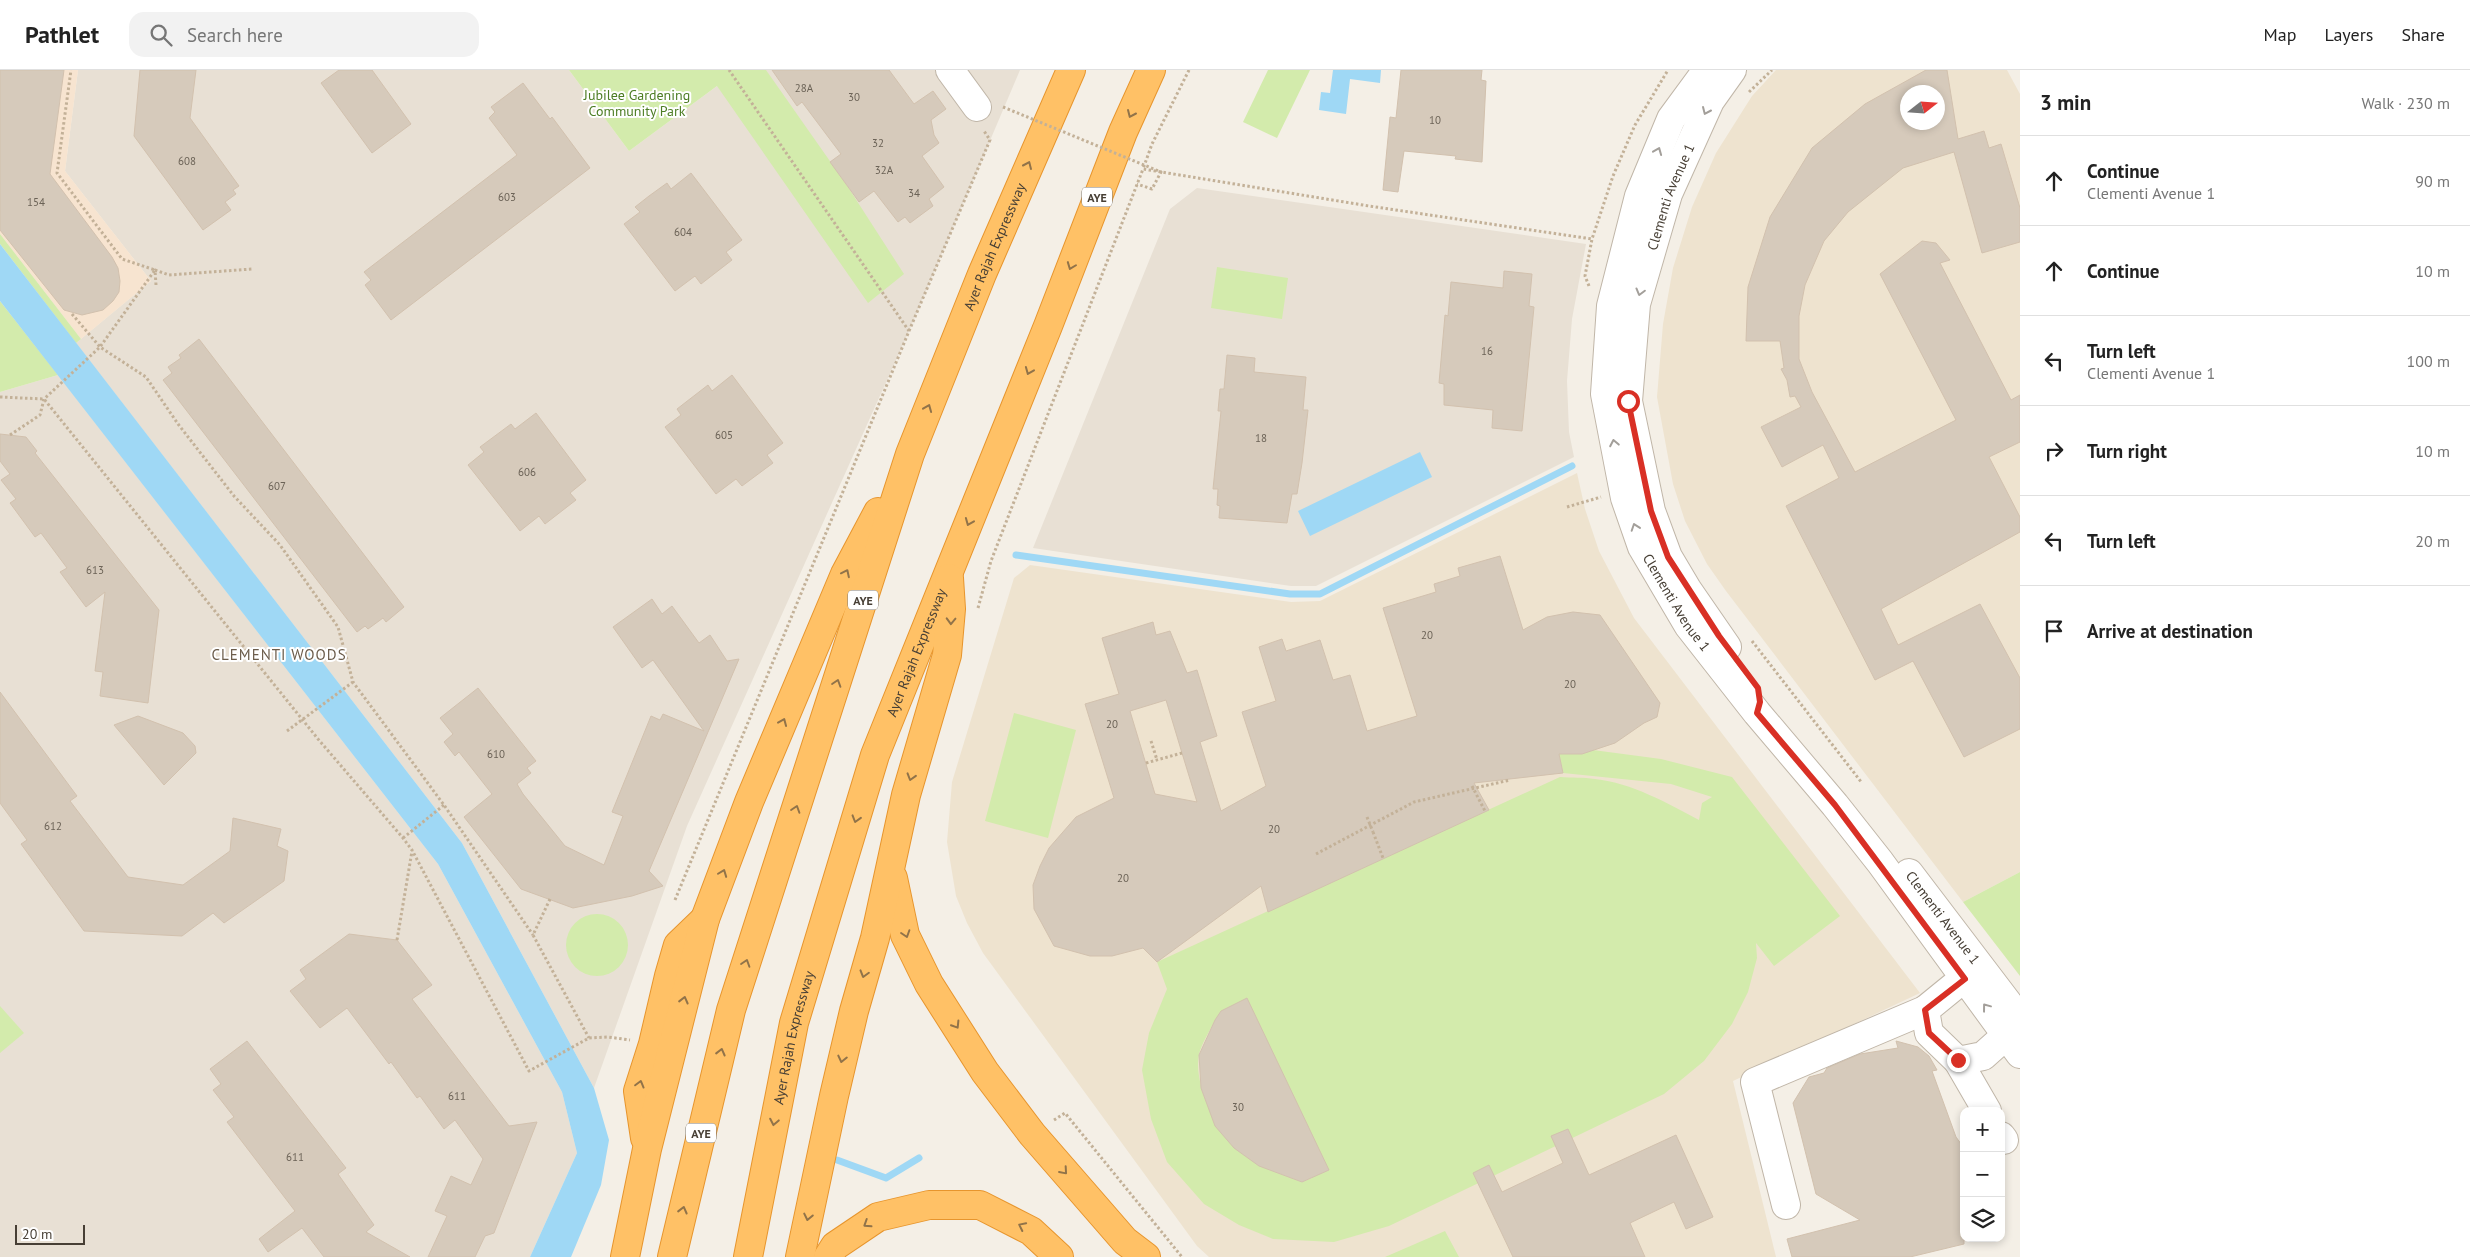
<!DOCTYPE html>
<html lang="en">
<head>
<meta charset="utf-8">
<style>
	body { margin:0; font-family:"PT Sans",sans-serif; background:#f2f2f2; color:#222 }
	.controls { position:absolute; right:15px; bottom:15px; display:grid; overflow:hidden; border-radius:10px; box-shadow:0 2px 8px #0003 }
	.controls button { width:45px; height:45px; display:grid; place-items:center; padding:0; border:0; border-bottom:1px solid #e0e0e0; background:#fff; color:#222; font:25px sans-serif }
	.compass { position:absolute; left:1900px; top:15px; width:45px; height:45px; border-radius:50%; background:#fff; box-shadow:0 2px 8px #0003; rotate:73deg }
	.scale { position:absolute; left:15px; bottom:12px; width:70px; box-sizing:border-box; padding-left:5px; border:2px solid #473f35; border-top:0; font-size:14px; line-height:18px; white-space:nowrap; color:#473f35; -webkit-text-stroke:4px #fff; paint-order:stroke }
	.stop { position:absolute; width:15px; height:15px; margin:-11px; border:4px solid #d93025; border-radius:50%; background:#fff }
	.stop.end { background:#d93025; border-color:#fff; box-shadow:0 1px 5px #0008 }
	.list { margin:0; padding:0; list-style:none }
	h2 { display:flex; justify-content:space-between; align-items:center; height:65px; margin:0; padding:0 20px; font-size:21px }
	h2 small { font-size:16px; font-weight:400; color:#767676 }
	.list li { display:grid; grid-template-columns:32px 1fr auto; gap:15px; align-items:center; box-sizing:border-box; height:90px; padding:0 20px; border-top:1px solid #e0e0e0 }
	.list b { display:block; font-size:19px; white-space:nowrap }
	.list p { margin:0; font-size:16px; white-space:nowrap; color:#767676 }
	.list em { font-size:16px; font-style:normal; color:#767676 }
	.icon { flex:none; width:28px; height:28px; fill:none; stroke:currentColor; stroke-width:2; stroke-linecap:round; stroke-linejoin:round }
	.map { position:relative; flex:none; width:2020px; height:1187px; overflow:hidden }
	header { display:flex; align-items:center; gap:30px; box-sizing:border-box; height:70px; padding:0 25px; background:#fff; border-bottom:1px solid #e0e0e0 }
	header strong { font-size:24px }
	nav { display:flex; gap:28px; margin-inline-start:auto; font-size:18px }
	.search { width:350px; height:45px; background:#f2f2f2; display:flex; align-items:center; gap:12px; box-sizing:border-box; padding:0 18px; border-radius:15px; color:#767676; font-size:19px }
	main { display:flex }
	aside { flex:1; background:#fff }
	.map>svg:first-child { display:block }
</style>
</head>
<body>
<header>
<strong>Pathlet</strong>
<div class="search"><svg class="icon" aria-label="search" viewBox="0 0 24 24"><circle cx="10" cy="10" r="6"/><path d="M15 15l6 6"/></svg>Search here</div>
<nav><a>Map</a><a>Layers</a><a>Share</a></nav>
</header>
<main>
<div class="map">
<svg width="2020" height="1187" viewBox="0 0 2020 1187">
	<rect width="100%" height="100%" fill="#f4efe6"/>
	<path fill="#e8e0d4" d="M78 0H569L629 81 732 5 729 0H1020L909 261 687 756 594 1018 462 773 76 273 151 211 65 101Z
		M1197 118 1586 174 1572 249 1567 311 1569 362 1574 387 1316 516H1291L1033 478 1170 139Z
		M58 305 438 794 562 1022 577 1083 530 1187H0V322Z"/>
	<path fill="#f7e4d0" d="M0 0H78L65 101 151 211 81 269 0 164Z"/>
	<path fill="#eee3cf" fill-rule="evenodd" d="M1776 0H2007L2020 24V802L1963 832 1726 521 1707 494 1685 451 1673 414 1657 327 1663 254 1673 198 1692 137 1716 83 1752 26ZM1908 22H1938V52H1908Z
		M1577 403 1585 439 1599 481 1634 548 1920 923 1733 1011 1776 1187H1209L1197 1176 983 883 967 853 956 826 947 772 952 712 1014 508 1030 495 1291 532 1320 531Z"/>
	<path fill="#d3ebac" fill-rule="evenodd" d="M569 0H766L846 114 904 204 868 233 717 16 629 81Z
		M1268 0H1310L1277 68 1243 52Z
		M0 164 81 269 76 273 0 174Z
		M1217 197 1288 208 1282 249 1211 238Z
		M0 231 58 305 0 322Z
		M1014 643 1076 660 1048 768 985 751Z
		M1593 680 1661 689 1732 707 1840 846 1774 896 1756 873 1757 888 1748 922 1732 954 1704 991 1664 1024 1389 1156 1334 1172 1273 1169 1239 1155 1204 1134 1167 1092 1151 1049 1142 1000 1149 963 1167 919 1157 892 1560 707C1572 708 1583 707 1595 709 1632 713 1667 733 1699 750L1702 733 1712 727 1671 714 1563 703 1559 684H1582ZM1215 950 1312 1107V1108L1302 1112C1254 1094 1227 1084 1207 1033 1201 1019 1196 1000 1199 985 1201 974 1210 961 1215 950Z
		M2020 802V906L1963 832Z
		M566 875a31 31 0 1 1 62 0a31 31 0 1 1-62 0Z
		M0 936 24 963 0 983Z
		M1445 1161 1459 1187H1385Z"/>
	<path fill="#9fd8f5" d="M1333 0H1381L1380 13 1350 9 1346 44 1319 40 1321 22 1330 23Z
		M0 174 462 773 594 1018 609 1070 601 1115 571 1187H530L577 1083 562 1022 438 794 0 231Z
		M1420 382 1432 407 1310 466 1298 441Z"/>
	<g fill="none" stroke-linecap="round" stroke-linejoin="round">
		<path stroke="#9fd8f5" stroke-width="7" d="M1016 485 1290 524H1320L1572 396
			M837 1090 886 1108 919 1088"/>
	</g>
	<path fill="#d6cabb" stroke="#d2c1ae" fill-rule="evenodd" d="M0 0H64L50 104 112 187 118 198 120 211 119 222 113 231 103 240 82 245 64 240 0 160Z
		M140 0H196L190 48 239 116 233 120 236 124 225 132 231 140 203 160 134 66Z
		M339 0H372L411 54 372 83 321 13Z
		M772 0H889L914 34 933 21 946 39 931 50 934 65 939 73 922 86 944 117 929 129 933 136 910 153 905 147 898 152 874 121 859 132 830 92 841 84 802 32 797 36Z
		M1401 0H1482L1481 10 1486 11 1482 92 1455 89 1456 86 1404 81 1398 122 1383 120 1390 47 1396 48Z
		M1926 0H1947L1958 69 1984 61 1989 78 2001 74 2020 138V172L1982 183 1954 82 1903 98 1848 142 1824 171 1805 215 1799 246V289L1812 322 1855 402 1956 350 1880 204 1922 171 1936 173 1950 190 1940 193 2011 330 2020 325V372L1989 387 2020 447V462L1881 539 1898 575 1980 534 2020 608V659L1964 687 1913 591 1875 610 1786 436 1839 408 1823 375 1782 397 1761 357 1801 337 1795 326 1790 327 1787 310 1781 299 1784 298 1780 271H1746L1748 217 1770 147 1812 78 1865 34ZM1908 22H1938V52H1908Z
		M523 13 550 49 552 47 590 98 391 250 365 215 371 210 364 202 517 85 489 48 495 42 491 37Z
		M691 103 742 170 726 182 732 190 701 214 695 206 675 221 624 154 640 142 635 137 649 126 667 113 671 119Z
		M1504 201 1532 204 1529 236 1534 237 1522 361 1492 358 1493 340 1444 335V314L1439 313 1445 245 1448 246 1451 212 1503 218Z
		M199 269 404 537 386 552 383 548 368 559 365 556 357 562 163 310 172 303 168 297 181 288 179 285Z
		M1227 285 1255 288 1254 302 1306 307 1303 340H1308L1302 393 1297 424H1292L1287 453 1219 448 1220 436 1217 435 1218 419H1213L1221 341H1218L1220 319H1224Z
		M732 305 783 373 767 385 773 393 742 416 736 409 716 424 665 357 681 345 677 339 686 332 708 315 712 321Z
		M536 343 586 410 570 423 576 430 545 454 539 446 520 461 468 395 484 382 480 377 511 354 515 359Z
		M0 364 26 367 37 381 35 383 159 540 148 633 100 626 103 602 95 601 105 522 86 537 60 502 67 498 41 463 35 467 10 433 16 429 1 410 10 404 0 391Z
		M1500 486 1523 560 1547 547 1573 542 1600 545 1660 633 1657 647 1644 653 1615 673 1582 684H1559L1563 703 1474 713 1489 740 1268 842 1261 816 1157 892 1143 878 1112 886H1090L1054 876 1034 839 1033 815 1040 796 1049 778 1076 747 1114 728 1085 634 1119 624 1102 568 1153 552 1156 565 1170 561 1187 603 1197 600 1217 666 1200 672 1221 741 1266 716 1242 642 1276 631 1259 577 1282 569 1286 581 1320 570 1333 610 1350 605 1367 661 1417 646 1383 538 1436 522 1434 514 1460 506 1458 498ZM1166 630 1182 683 1197 732 1155 724 1130 641Z
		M652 529 662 544 672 536 699 573 710 565 727 591 739 589 649 801 663 816 632 826 573 838 521 819 464 747 492 724 459 682 455 686 444 672 453 664 440 648 478 618 536 691 527 698 531 703 517 714 523 724 565 776 604 795 623 746 612 742 651 646 660 650 663 644 704 661 653 590 642 598 613 557Z
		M0 622 77 726 70 731 128 807 183 815 230 781 233 748 281 759 277 776 288 781 284 811 224 853 213 843 182 866 84 861 21 774 27 770 0 733Z
		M138 646 183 663 195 676 196 683 164 715 114 655Z
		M349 864 397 870 432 915 412 929 509 1056 537 1052 494 1163 485 1166 475 1187H428L447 1146 435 1141 451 1106 471 1115 483 1089 455 1050 444 1059 420 1026 417 1028 391 992 389 994 347 938 320 958 290 921 306 909 300 900Z
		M1247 928 1329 1100 1302 1112 1259 1096 1234 1078 1215 1056 1201 1018 1199 985 1215 950 1221 941Z
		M247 971 346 1098 338 1104 374 1155 366 1162 410 1187H324L302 1158 268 1182 259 1169 295 1141 227 1052 234 1047 213 1020 221 1014 210 999Z
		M1896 971 1918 977 1929 986 1937 1000 1932 1001 1956 1067 1964 1078V1174L1910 1187H1792L1787 1169 1860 1150 1816 1124 1793 1033 1809 1007 1824 1003 1827 998 1860 984 1898 978Z
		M1568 1059 1589 1105 1676 1065 1713 1147 1686 1159 1674 1132 1630 1153 1645 1187H1513L1473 1103 1489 1095 1502 1122 1563 1093 1551 1066Z"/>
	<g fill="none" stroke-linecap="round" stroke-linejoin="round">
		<g stroke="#c0b6a8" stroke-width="30">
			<g id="minor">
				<path d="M950 0 977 37"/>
				<path id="s1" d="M1707 0 1671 49 1639 126 1611 236 1605 324 1625 428 1642 477 1688 555 1757 643 1835 735 1880 792 2020 984"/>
				<path id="s2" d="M1727 577 1687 519 1668 487 1651 441 1628 331 1636 234 1668 124 1710 31 1732 0"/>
				<path id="s3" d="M1909 803 2020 949"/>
				<path d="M1979 896 1925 940 1929 963 1958 991 1983 986 2020 953"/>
				<path d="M1958 991 1987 1041"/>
				<path d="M2001 1066 2004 1070"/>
				<path d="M1786 1135 1755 1012 1925 940"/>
			</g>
		</g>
		<g stroke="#e7952d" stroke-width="30">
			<g id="highway">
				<path d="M893 808 905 865 929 914 985 1002 1032 1064 1125 1171 1146 1187"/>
				<path d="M645 1068 638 1021 653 974 669 906 678 875 705 849"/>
				<path d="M625 1187 647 1079 705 849 749 732 845 504 878 442"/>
				<path id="s4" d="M672 1187 731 940 910 384 982 204 1071 0"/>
				<path id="s5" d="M748 1187 794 953 875 685 1048 256 1123 62 1151 0"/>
				<path d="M800 1187 834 1026 854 941 875 868 906 725 947 585 951 539 949 508"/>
				<path d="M828 1187 835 1176 878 1147 929 1135H980L1031 1161 1059 1187"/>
			</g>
		</g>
		<path stroke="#c3b198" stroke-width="3" stroke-dasharray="2.5 2.5" stroke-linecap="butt" d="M1189 0 1152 74 1143 99 1369 136 1592 169
			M1749 22 1772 0
			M156 215 155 200 169 205 252 199
			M1589 216 1585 206 1592 169 1613 106 1635 55 1668 0
			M72 244 100 277 146 307 178 354 234 426 280 475 338 557 353 612 444 735 533 865
			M909 261 990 70 984 61
			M0 327 44 329 318 669 403 768 412 780 529 1001 589 968 608 967 630 970
			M10 365 40 345 44 329 100 277 155 200 122 189 57 103 71 0
			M1567 437 1601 427
			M978 538 991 491 1143 99
			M1752 571 1862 713
			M287 661 353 612
			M1151 671 1157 690
			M1146 693 1182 683
			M1472 716 1485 741
			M1373 762 1383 788
			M403 768 444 735
			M1316 784 1414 732 1510 710
			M550 829 533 865 589 968
			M675 830 909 261 729 0
			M397 870 412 781
			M1054 1050 1065 1043 1182 1187"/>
		<use href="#minor" stroke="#fff" stroke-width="28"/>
		<use href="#highway" stroke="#ffc166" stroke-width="28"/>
		<path stroke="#c3b198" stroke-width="3" stroke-dasharray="2.5 2.5" stroke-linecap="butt" d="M1003 37 1161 102 1152 119 1137 114
			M1367 747 1373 762"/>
	</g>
	<defs><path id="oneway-chevron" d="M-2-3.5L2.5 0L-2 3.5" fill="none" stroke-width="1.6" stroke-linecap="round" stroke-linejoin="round" transform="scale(1.25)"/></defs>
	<g stroke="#a39f9a">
		<use href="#oneway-chevron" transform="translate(1706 41) rotate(114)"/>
		<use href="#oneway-chevron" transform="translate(1658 81) rotate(-68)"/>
		<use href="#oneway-chevron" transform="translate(1640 222) rotate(105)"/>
		<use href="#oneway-chevron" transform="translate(1614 373) rotate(-101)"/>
		<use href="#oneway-chevron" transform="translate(1635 457) rotate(-109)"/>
		<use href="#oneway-chevron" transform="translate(1986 937) rotate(-127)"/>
	</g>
	<g stroke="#917349">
		<use href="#oneway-chevron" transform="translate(1131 44) rotate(114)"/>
		<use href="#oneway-chevron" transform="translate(1028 95) rotate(-66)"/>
		<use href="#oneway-chevron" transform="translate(1071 196) rotate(111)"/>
		<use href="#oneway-chevron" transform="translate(1029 301) rotate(112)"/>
		<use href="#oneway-chevron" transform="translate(928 338) rotate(-68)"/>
		<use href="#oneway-chevron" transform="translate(969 452) rotate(112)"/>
		<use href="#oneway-chevron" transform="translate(846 503) rotate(-64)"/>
		<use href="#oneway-chevron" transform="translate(951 551) rotate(92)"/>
		<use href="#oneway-chevron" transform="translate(837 613) rotate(-72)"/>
		<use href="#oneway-chevron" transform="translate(783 652) rotate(-67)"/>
		<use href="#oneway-chevron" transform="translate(911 707) rotate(107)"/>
		<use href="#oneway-chevron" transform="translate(796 739) rotate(-72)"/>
		<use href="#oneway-chevron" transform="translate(856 749) rotate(107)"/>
		<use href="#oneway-chevron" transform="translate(723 803) rotate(-69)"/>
		<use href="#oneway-chevron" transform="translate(906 864) rotate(72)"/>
		<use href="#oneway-chevron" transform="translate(746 893) rotate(-72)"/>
		<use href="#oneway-chevron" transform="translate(864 904) rotate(106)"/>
		<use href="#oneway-chevron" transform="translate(684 930) rotate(-76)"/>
		<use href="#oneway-chevron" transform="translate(956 955) rotate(58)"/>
		<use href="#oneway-chevron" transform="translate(721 982) rotate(-76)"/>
		<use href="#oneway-chevron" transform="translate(842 989) rotate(103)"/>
		<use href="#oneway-chevron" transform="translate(640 1014) rotate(-75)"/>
		<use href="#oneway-chevron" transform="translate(774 1052) rotate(101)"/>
		<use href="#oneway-chevron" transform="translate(1064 1101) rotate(49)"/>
		<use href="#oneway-chevron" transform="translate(683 1140) rotate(-76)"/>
		<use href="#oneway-chevron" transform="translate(808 1147) rotate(102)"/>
		<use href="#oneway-chevron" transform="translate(867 1154) rotate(147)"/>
		<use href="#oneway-chevron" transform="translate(1022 1156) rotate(-154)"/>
	</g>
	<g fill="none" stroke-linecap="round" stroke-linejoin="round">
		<path stroke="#d93025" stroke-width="6" d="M1628 331 1651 441 1668 487 1719 566 1758 618 1760 632 1757 643 1835 735 1965 909 1925 940 1929 963 1958 990"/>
	</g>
	<g text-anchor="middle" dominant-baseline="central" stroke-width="4" stroke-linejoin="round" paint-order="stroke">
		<g font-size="11" fill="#6b6256">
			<text x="804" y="18">28A</text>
			<text x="854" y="27">30</text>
			<text x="1435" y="50">10</text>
			<text x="878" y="73">32</text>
			<text x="187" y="91">608</text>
			<text x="884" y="100">32A</text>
			<text x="914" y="123">34</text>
			<text x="507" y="127">603</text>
			<text x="36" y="132">154</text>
			<text x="683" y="162">604</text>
			<text x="1487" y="281">16</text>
			<text x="724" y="365">605</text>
			<text x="1261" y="368">18</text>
			<text x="527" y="402">606</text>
			<text x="277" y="416">607</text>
			<text x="95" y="500">613</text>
			<text x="1427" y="565">20</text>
			<text x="1570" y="614">20</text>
			<text x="1112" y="654">20</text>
			<text x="496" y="684">610</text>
			<text x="53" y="756">612</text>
			<text x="1274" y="759">20</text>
			<text x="1123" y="808">20</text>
			<text x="457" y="1026">611</text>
			<text x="1238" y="1037">30</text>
			<text x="295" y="1087">611</text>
		</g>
		<g fill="#fff" stroke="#7e7972" stroke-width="1">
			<rect x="1082" y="117.5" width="30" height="19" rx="4"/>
			<rect x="848" y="520.5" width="30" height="19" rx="4"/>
			<rect x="686" y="1053.5" width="30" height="19" rx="4"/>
		</g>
		<g font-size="12" font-weight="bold" fill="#473f35">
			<text x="1097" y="127">AYE</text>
			<text x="863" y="530">AYE</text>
			<text x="701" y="1063">AYE</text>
		</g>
		<g font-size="14" fill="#4d7d24" stroke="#fff">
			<text x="637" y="25">Jubilee Gardening<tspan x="637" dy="16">Community Park</tspan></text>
		</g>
		<g font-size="14" fill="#473f35" stroke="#fff">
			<text stroke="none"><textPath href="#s2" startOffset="479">Clementi Avenue 1</textPath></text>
			<text stroke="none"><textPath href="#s4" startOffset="1062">Ayer Rajah Expressway</textPath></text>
			<text stroke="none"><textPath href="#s1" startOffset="569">Clementi Avenue 1</textPath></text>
			<text stroke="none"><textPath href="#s5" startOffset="629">Ayer Rajah Expressway</textPath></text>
			<text stroke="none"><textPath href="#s3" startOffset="56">Clementi Avenue 1</textPath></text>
			<text stroke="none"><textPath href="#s5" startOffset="224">Ayer Rajah Expressway</textPath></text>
		</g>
		<g font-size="15" letter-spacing="1" fill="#6b5c4b" stroke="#fff">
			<text x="279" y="584">CLEMENTI WOODS</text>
		</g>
	</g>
</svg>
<div class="controls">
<button>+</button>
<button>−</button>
<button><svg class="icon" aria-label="layers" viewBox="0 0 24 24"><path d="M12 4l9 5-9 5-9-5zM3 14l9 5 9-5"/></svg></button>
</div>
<svg class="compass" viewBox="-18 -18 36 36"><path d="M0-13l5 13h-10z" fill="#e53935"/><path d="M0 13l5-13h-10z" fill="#767676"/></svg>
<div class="scale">20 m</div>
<div class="stop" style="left:1628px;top:331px"></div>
<div class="stop end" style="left:1958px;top:990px"></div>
</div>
<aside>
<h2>3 min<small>Walk · 230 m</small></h2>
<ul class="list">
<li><svg class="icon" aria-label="ahead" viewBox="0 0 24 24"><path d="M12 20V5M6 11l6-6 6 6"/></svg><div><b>Continue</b><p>Clementi Avenue 1</p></div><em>90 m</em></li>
<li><svg class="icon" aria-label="ahead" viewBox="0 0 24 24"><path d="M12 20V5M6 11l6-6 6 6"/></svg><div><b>Continue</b></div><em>10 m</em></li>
<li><svg class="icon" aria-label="left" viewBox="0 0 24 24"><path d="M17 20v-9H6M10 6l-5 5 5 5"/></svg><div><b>Turn left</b><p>Clementi Avenue 1</p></div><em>100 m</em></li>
<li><svg class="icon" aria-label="right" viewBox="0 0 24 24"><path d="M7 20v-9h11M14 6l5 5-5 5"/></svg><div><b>Turn right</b></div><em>10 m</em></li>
<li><svg class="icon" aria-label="left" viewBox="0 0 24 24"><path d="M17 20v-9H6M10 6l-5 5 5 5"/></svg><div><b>Turn left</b></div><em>20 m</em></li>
<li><svg class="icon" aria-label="arrive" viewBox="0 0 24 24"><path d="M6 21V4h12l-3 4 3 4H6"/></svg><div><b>Arrive at destination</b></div></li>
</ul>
</aside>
</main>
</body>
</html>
